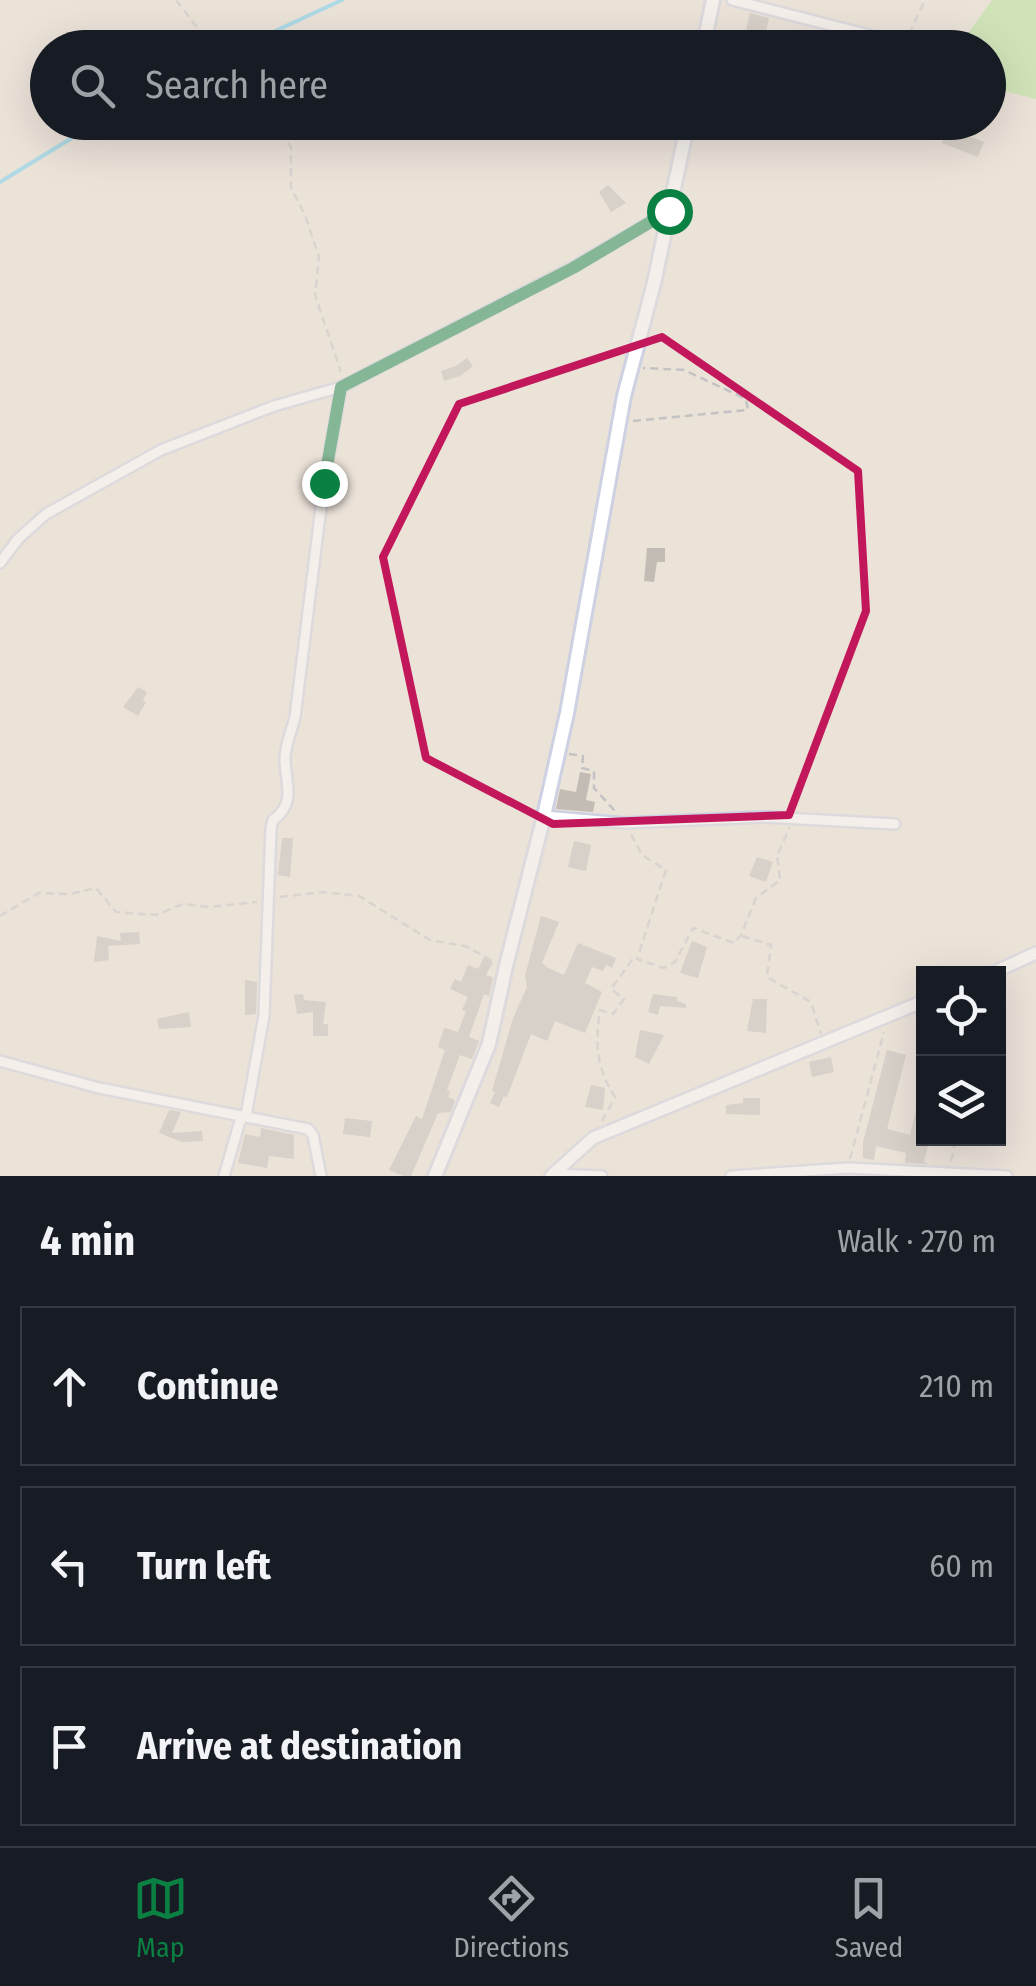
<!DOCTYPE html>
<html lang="en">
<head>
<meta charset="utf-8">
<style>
	body { margin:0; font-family:"Fira Sans Condensed",sans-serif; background:#20242c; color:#f1f3f6 }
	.controls { position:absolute; right:30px; bottom:30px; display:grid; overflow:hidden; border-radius:0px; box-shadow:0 10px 40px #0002 }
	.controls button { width:90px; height:90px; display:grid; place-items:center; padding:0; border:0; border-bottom:2px solid #363941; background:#171b24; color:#f1f3f6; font:50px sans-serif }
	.stop { position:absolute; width:30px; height:30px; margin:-22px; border:8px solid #0b8043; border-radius:50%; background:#fff }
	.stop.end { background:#0b8043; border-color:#fff; box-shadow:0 2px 10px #0008 }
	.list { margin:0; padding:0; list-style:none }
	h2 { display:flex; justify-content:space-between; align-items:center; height:130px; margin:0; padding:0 40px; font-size:42px }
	h2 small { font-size:32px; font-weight:400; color:#9ea1a6 }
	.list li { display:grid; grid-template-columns:65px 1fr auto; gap:30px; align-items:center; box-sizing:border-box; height:160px; margin:0 20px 20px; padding:0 20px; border:2px solid #363941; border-radius:0px }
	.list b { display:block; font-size:38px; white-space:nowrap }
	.list em { font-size:32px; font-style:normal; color:#9ea1a6 }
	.icon { flex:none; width:55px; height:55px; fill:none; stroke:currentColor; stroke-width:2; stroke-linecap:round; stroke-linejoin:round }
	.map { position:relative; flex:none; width:1036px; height:1176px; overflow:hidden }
	.search { position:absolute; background:#171b24; box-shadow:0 10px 40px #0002; left:30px; right:30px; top:30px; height:110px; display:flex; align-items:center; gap:25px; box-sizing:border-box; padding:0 35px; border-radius:55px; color:#9ea1a6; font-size:38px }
	.sheet { height:670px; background:#171b24 }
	nav { display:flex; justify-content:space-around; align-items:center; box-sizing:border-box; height:140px; border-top:2px solid #363941; background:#171b24; font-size:28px; color:#9ea1a6 }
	nav a { display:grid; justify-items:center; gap:5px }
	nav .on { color:#0b8043 }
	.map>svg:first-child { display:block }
</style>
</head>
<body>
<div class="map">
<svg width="1036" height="1176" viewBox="0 0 1036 1176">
	<rect width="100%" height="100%" fill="#ebe2d8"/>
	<path fill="#afe591" d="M992 0H1036V99L989 87 988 48 958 47Z"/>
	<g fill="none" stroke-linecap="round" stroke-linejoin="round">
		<path stroke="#65cff3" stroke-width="4" d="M239 48 342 0
			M0 182 98 122"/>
	</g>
	<path fill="#c2bcb5" d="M750 13 769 18 762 48H742Z
		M948 128 984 142 978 157 942 143Z
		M608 185 626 203 611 212 599 192Z
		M467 358 473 366 460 376 444 381 441 371 456 366Z
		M647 548H665V562H657L654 582 644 581Z
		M138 687 147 692 143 700 146 702 138 716 123 707Z
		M580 772 591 774 586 800 595 802 593 812 556 809 560 789 576 792Z
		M282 838H293L290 877 278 875Z
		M574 841 591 845 586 871 568 867Z
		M757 857 773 862 766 882 749 876Z
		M541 916 559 922 542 963 548 968 564 975 578 943 616 958 612 968 606 965 603 971 592 967 585 983 602 992 585 1033 555 1021 547 1041 531 1034 507 1097 504 1096 499 1107 490 1103 495 1092 492 1091 513 1018 527 987 525 976Z
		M139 932 140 944 108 946 109 960 94 962 97 936 121 941 120 933Z
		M692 941 707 947 698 978 680 973Z
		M484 957 493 962 486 975 493 978 489 996 484 994 469 1037 479 1041 472 1059 460 1055 447 1090 450 1091 448 1097 455 1100 451 1112 438 1113 411 1176H403L389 1170 416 1116 422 1119 445 1050 438 1047 444 1028 458 1032 466 1011 462 1010 468 997 450 989 455 979 461 982 468 965 478 969Z
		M245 980 257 982 256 1014 245 1015Z
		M303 994 304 1000 326 1002 323 1024H328V1036H313V1012L297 1014 294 995Z
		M653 994 677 997V1001L686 1004V1008L660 1006 658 1015 648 1012Z
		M753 999H767L766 1033 747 1031Z
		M189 1012 191 1027 159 1029 157 1019Z
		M640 1030 664 1035 649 1064 635 1057Z
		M887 1050 906 1055 887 1129 910 1135 920 1094 924 1095V1138H930L924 1162 928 1164 905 1163 906 1153 876 1146 874 1160 863 1158V1142Z
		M831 1057 834 1072 812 1077 809 1062Z
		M591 1085 605 1088 603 1110 585 1107Z
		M743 1098H760V1115L726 1114V1105L743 1103Z
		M169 1110 181 1112 172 1133 202 1131 203 1141 182 1142 159 1133Z
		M345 1118 372 1121 370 1137 343 1134Z
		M261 1128 294 1135V1159L269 1156 267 1168 238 1163 245 1134 260 1137Z"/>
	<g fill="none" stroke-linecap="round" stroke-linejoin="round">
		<g stroke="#cdd1e2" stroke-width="14">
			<path id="minor" d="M732 0 904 44
				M0 563 18 539 46 514 161 450 274 406 341 387 573 267 669 211
				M544 816 625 823 765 817 895 824
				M0 1061 99 1088 308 1129 313 1135 321 1176
				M552 1174 602 1176
				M224 1176 240 1121 246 1116 264 1015 271 828 273 820C297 803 285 783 285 758 285 745 292 730 295 717L324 483 341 387
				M731 1176 848 1168 1007 1176"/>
		</g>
		<g stroke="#cdd1e2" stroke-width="16">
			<path id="tertiary" d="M990 974 1036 953
				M551 1176 593 1138 924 1001"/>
		</g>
		<g stroke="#cdd1e2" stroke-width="18">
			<path id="secondary" d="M703 48 713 0
				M435 1176 489 1044 506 966 544 816 567 713 624 396 654 283 688 122"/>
		</g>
		<path stroke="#c3c3c3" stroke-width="2.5" stroke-dasharray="8 5" stroke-linecap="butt" d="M176 0 213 48
			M909 34 925 0
			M273 122 291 147V188L305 215 319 257 315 295 341 372
			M633 421 748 410 746 399 684 370 643 368
			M569 754 583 756 582 768 594 771V788L615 811
			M631 834 642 855 666 870 637 959 664 968 675 962 693 928 734 943 741 935 756 898 780 880 777 855 790 827
			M280 897 322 892 359 896 430 940 465 946 493 961
			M0 916 39 893 70 894 96 888 116 912 156 915 183 904 209 907 257 902
			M742 936 771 945 767 977 811 1002 821 1034
			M602 1121 615 1097C596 1068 595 1043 600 1010L613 1014 624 999 611 989 632 960 636 959
			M850 1159 884 1032
			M951 1161 956 1138"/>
		<use href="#minor" stroke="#fff" stroke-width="9"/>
		<use href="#tertiary" stroke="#fff" stroke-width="11"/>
		<use href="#secondary" stroke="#fff" stroke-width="12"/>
	</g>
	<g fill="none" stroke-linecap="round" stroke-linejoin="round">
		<path stroke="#0b8043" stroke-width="12" d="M324 483 341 387 573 268 669 211"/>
	</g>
	<path d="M0 0H1036V1176H0ZM662 337 858 471 866 611 789 815 553 824 426 758 383 557 459 404Z" fill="#ebe2d8" fill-opacity=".55" fill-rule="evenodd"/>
	<path fill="none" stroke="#c2185b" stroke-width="8" stroke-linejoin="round" d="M662 337 858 471 866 611 789 815 553 824 426 758 383 557 459 404Z"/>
</svg>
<div class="controls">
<button><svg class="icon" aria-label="locate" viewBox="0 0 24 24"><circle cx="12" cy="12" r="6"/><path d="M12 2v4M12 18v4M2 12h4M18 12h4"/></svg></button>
<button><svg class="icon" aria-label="layers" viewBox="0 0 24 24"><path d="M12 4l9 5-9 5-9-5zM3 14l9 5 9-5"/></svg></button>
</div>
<div class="stop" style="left:669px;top:211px"></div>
<div class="stop end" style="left:324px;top:483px"></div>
<div class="search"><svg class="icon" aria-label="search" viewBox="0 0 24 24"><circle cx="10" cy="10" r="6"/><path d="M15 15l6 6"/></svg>Search here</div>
</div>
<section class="sheet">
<h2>4 min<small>Walk · 270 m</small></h2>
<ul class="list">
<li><svg class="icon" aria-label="ahead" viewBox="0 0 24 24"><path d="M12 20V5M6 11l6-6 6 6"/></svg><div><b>Continue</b></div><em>210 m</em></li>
<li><svg class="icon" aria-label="left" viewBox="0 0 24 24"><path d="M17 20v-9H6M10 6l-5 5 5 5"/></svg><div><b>Turn left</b></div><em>60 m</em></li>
<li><svg class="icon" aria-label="arrive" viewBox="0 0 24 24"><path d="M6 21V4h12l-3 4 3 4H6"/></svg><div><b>Arrive at destination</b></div></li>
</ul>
</section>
<nav>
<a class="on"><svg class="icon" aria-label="map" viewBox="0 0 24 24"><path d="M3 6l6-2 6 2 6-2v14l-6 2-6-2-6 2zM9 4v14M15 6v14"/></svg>Map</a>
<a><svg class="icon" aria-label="directions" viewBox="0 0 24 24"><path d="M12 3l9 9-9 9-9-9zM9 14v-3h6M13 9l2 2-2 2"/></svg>Directions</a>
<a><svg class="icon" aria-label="saved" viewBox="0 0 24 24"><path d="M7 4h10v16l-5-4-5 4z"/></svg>Saved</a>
</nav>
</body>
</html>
